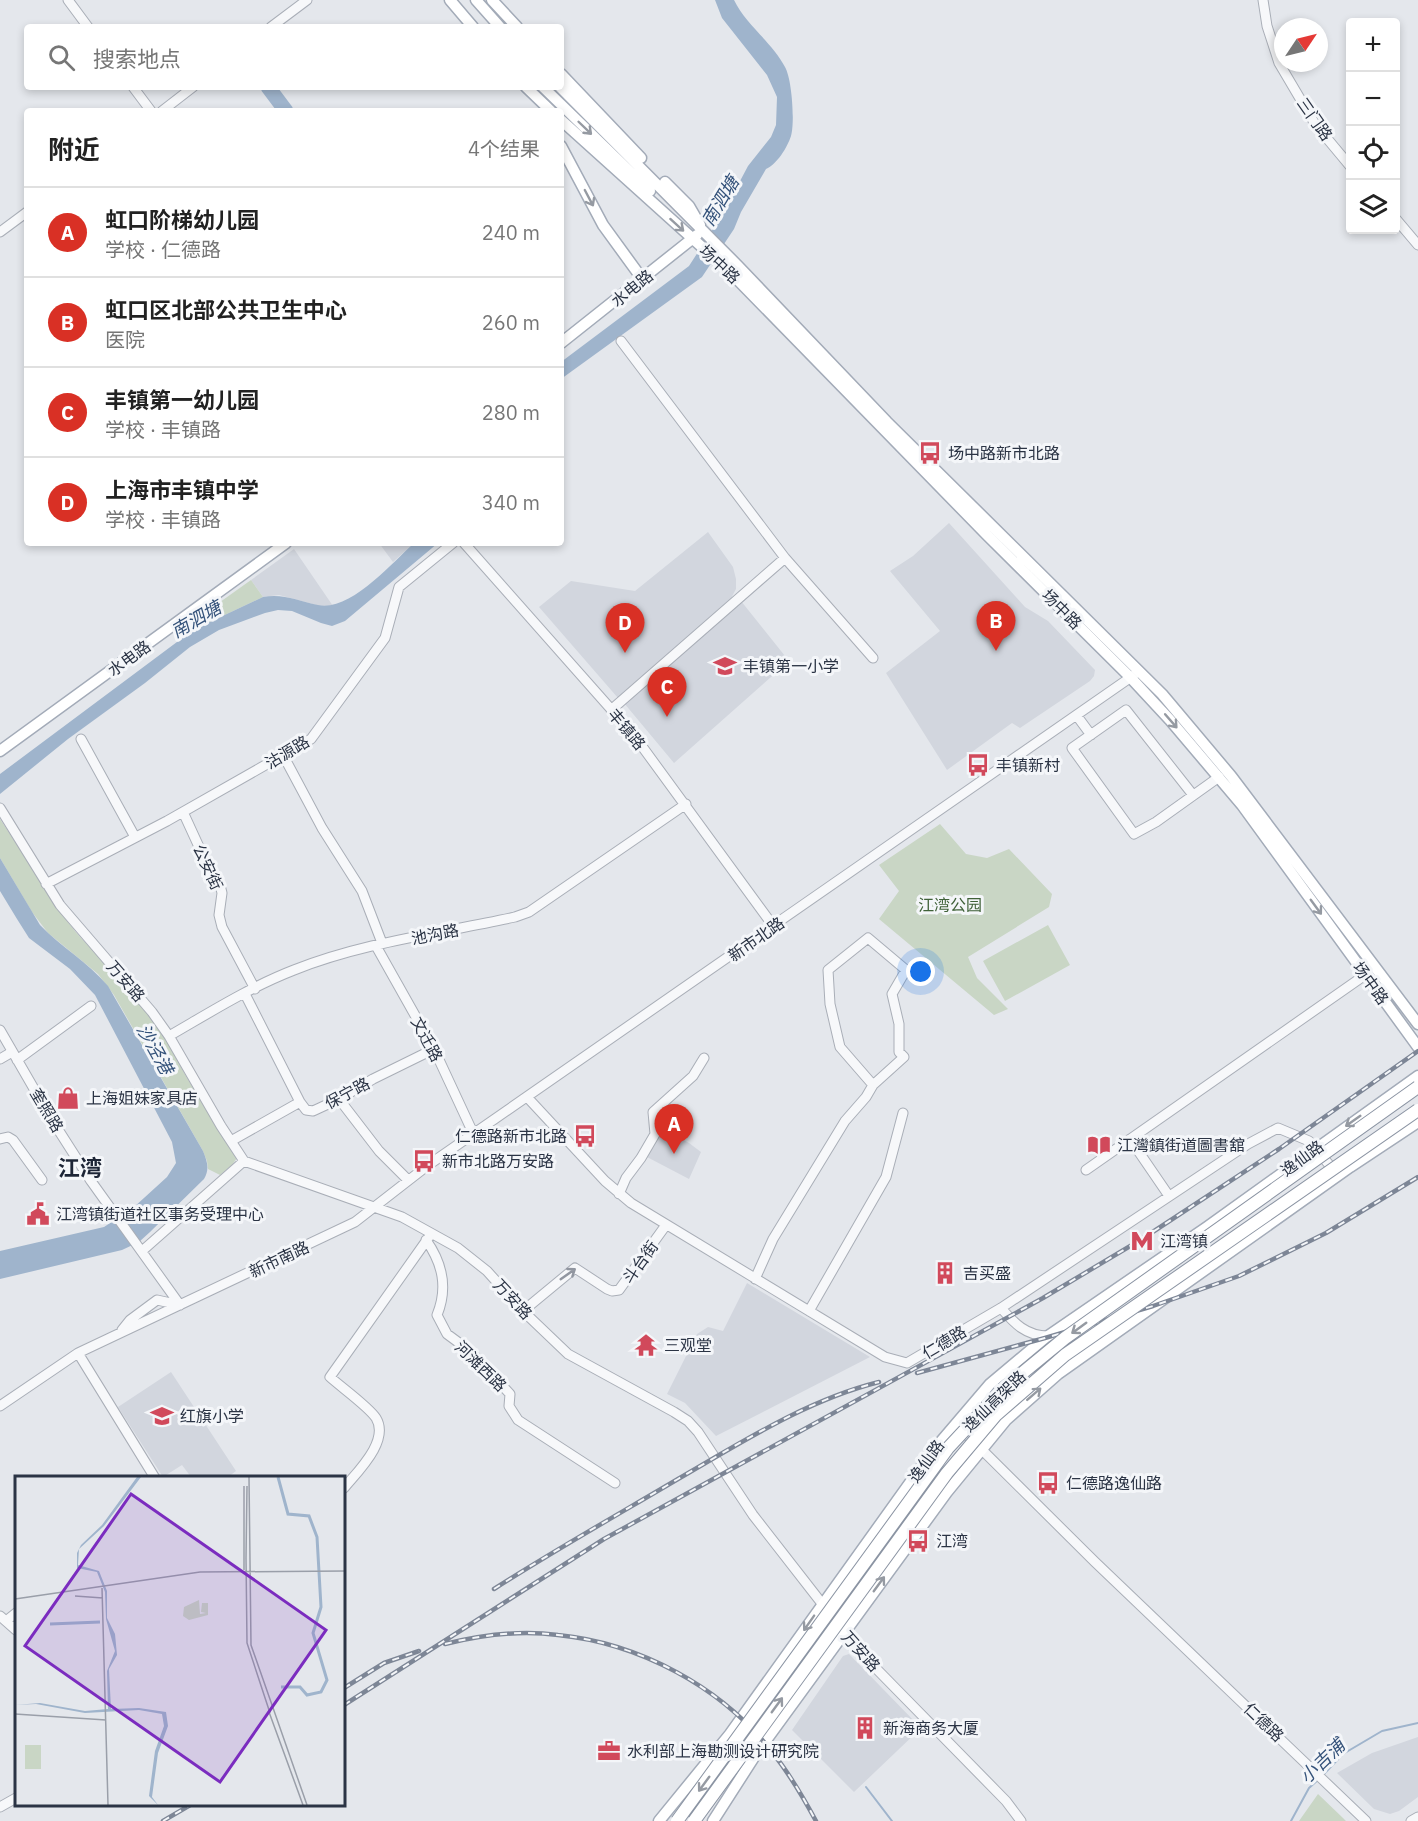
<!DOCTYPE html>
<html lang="zh">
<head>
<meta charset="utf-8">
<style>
	body { margin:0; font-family:"IBM Plex Sans","Noto Sans SC",sans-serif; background:#f6f6f6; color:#222 }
	.controls { position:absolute; right:18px; top:18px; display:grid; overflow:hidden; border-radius:6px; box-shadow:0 3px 9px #0003 }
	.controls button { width:54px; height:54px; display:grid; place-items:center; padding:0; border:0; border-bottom:2px solid #e0e0e0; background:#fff; color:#222; font:30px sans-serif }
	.compass { position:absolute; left:1274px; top:18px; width:54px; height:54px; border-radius:50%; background:#fff; box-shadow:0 3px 9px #0003; rotate:55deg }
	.you { position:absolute; left:921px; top:972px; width:21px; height:21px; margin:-15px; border:4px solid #fff; border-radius:50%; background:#1a73e8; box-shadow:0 0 0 9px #1a73e833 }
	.badge { display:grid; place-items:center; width:39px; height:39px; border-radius:50%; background:#d93025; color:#fff; font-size:20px; font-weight:700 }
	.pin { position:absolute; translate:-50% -50px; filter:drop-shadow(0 2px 3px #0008) }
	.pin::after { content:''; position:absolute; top:32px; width:21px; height:18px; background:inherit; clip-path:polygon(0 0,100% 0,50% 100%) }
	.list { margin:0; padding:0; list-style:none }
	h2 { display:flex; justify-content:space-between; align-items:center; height:78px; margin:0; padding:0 24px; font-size:26px }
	h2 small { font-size:20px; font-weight:400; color:#767676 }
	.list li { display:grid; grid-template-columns:39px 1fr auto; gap:18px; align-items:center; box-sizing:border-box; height:90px; padding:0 24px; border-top:2px solid #e0e0e0 }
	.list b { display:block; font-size:22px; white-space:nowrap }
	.list p { margin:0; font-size:20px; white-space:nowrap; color:#767676 }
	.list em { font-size:20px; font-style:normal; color:#767676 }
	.icon { flex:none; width:33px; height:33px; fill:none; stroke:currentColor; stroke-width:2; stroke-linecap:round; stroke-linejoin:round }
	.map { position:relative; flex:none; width:1418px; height:1821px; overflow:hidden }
	.search { position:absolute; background:#fff; box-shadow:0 3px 9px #0003; left:24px; top:24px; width:540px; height:66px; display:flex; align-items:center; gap:15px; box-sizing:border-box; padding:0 21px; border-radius:6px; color:#767676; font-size:22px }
	.panel { position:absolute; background:#fff; box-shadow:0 3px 9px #0003; left:24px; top:108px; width:540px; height:438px; border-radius:6px }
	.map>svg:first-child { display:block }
</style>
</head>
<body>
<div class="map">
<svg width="1418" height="1821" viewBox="0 0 1418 1821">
	<rect width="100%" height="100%" fill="#e4e7ec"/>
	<path fill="#d2d6de" d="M949 523 1025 607 1048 621 1095 670 1094 676 1090 681 1020 728 1012 723 947 770 886 673 940 631 890 571 913 556Z
		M708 532 733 567 736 579V589L729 602 618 698 539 607 571 581 635 591Z
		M379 543H414L393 562Z
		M294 549 333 606H320L279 595 263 597 251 580Z
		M741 601 789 661 674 763 624 703Z
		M661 1128 689 1143 701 1152 689 1179 647 1157Z
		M747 1283 870 1357 716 1436 685 1403 667 1394 697 1334 708 1327 723 1331Z
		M171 1372 236 1471 228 1477H191L182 1465 163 1477 118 1407Z
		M849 1654 917 1724 919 1730 854 1792 792 1730 843 1656Z
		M1418 1737V1797L1399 1811 1390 1814 1374 1809 1337 1773 1372 1753Z"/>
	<path fill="#c9d6c5" d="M251 580 263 597 197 628 192 622Z
		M0 819 67 921C91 953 124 977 147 1009 165 1034 177 1062 193 1088 207 1112 222 1135 237 1158L232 1165 220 1175 208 1169 207 1161 203 1151 114 995 98 974 48 933 32 912 0 858Z
		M940 824 966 854 987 858 1009 849 1052 894 1049 907 968 957 977 978 1008 1009 994 1015 879 919 899 891 879 865Z
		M1048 925 1070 965 1005 1001 983 961Z
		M1318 1794 1343 1818 1346 1821H1299Z"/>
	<path fill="#9fb4cc" d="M715 0H734C746 25 772 42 785 67 792 79 795 122 791 136 787 148 777 164 766 169L741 212 734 229 702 277 561 379V362L689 266 722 215 748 166 771 137 776 125 777 97 767 75 722 18Z
		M414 543H438L345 621 332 626 321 623 292 611 278 610 265 613 219 630 190 647 145 683 68 739 0 794V774L181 639 197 628 263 597C283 593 298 601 318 605 350 612 392 563 414 543Z
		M0 858 40 925C61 947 88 962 108 986L203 1151C207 1161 210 1169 204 1179L150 1232 139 1242 122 1250 0 1279V1251L104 1227 133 1208 167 1177 176 1163 172 1142 95 995 70 969 29 938 17 919 0 891Z"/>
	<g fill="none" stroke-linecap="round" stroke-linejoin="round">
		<path stroke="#9fb4cc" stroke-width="2" d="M1323 1775 1343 1754 1382 1731 1418 1723
			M866 1787 892 1821
			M1291 1821 1309 1788 1319 1779"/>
		<path stroke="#9fb4cc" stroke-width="15" d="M268 87 286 111"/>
		<g stroke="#a9aeb7" stroke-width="11">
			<path id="minor" d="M68 0 88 27
				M1263 0 1267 26 1279 63 1315 124 1350 166
				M271 27 307 0
				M133 87 151 111
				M162 111 193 87
				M1396 219 1418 245
				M0 232 27 212
				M621 341 785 558 873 658
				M464 543 633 734 774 927
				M611 710 785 558
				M1077 716 1091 735
				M81 739 135 837
				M283 755 322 828 362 891 382 943
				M1193 795 1126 710 1072 748 1134 834 1156 822 1219 777
				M0 808 60 905 152 1012 169 1036 221 1126 244 1161 402 1217 458 1248 487 1271 523 1311 568 1354 674 1412 688 1421 698 1432 753 1515 827 1610
				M183 812 200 849 220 885 222 893 219 915 222 927 255 989
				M46 884 167 821 311 739 385 638 399 587 453 543
				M376 946 434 1049 474 1135
				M245 994 300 1102 306 1110 313 1111 339 1099 373 1079 434 1049
				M0 1030 52 1120 91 1181 180 1305
				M169 1036C209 1013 250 987 294 970 364 942 442 933 515 917L529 912 686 804
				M0 1059 12 1052
				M17 1060 91 1006
				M527 1097 605 1181 631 1203 885 1357 907 1363 1001 1308 1248 1144 1278 1128 1309 1141 1337 1174
				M339 1099 379 1151 408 1180
				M0 1139 8 1137 13 1140 42 1180
				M1130 1139 1169 1196
				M231 1141 300 1102
				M1086 1170 1365 975
				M619 1194 626 1178 641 1158 655 1134 653 1112 693 1076 704 1058
				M426 1240C443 1264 448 1288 437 1315L447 1334 470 1351 510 1394 509 1406 518 1420 615 1483
				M142 1251 244 1161
				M755 1279 773 1239 845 1121 866 1097 873 1085 840 1047 830 1004 828 970 868 938 906 970 892 994 899 1024V1052L904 1057 873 1085
				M1001 1308C1014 1323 1026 1336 1048 1336
				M523 1311 575 1268 607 1289 612 1291 619 1290 666 1225
				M809 1311 886 1177 903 1113
				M122 1330 130 1320 157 1300 180 1305
				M78 1353 155 1478
				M0 1406 78 1353 355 1222 427 1166 1134 675
				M959 1427 1095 1562 1366 1821
				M344 1488C357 1472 390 1441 376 1418 369 1407 341 1387 330 1377L429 1237
				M0 1616 16 1630
				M6 1621 16 1613
				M841 1628 856 1648 1006 1801 1021 1821
				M0 1807 16 1798
				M1411 1821 1418 1817"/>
		</g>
		<g stroke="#a3abb8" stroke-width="13">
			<path id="major" d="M450 0 473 27
				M476 0 500 27
				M492 0 517 27
				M561 74 641 158
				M526 87 551 111
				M543 87 650 191
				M560 87 738 266 887 422 1162 694 1231 776 1418 1024
				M561 120 732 274 987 535 1131 678 1170 720 1242 805 1418 1047
				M561 146 603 225 643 280
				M665 182 689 206 700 225
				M561 343 697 235
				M0 751 286 543
				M659 1821 730 1734 932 1452 990 1384 1045 1338 1207 1227 1418 1076
				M713 1821 756 1754 947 1492 1006 1420 1058 1374 1350 1167 1418 1122"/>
		</g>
		<use href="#minor" stroke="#f7f8fa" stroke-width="9"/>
		<use href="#major" stroke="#fff" stroke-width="10"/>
		<g stroke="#7d8696" stroke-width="4.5">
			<path id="rail" d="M917 1373 1045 1338 1153 1306 1239 1276 1326 1233 1418 1177
				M494 1589C555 1550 617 1515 678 1479 742 1442 807 1400 879 1382
				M445 1644C481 1635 520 1630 558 1635 639 1643 722 1687 772 1752 789 1773 803 1797 816 1821
				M344 1688 384 1663 419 1651
				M344 1705 604 1539 1043 1298 1142 1239 1279 1149 1418 1051
				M163 1821 192 1804"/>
		</g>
		<use href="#rail" stroke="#f4f6f9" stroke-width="2" stroke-dasharray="7" stroke-linecap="butt"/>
		<g stroke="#8b94a3" stroke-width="14" stroke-linecap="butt">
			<path id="highway-bridge" d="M677 1821 948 1448 1004 1388 1065 1338 1418 1087
				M694 1821 947 1473 996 1415 1065 1355 1418 1110"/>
		</g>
		<use href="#highway-bridge" stroke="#fff" stroke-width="12"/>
	</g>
	<defs><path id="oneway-shaft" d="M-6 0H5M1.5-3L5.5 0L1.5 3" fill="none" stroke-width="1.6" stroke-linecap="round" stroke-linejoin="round" transform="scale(1.5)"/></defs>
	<g stroke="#959aa2">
		<use href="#oneway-shaft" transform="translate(585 128) rotate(44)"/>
		<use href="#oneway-shaft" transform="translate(589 198) rotate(62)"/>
		<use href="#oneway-shaft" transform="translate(677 225) rotate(42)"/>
		<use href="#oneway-shaft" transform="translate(1171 721) rotate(49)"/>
		<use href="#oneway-shaft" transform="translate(1316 907) rotate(54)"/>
		<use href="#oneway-shaft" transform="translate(1353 1121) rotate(145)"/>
		<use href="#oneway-shaft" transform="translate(1079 1328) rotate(144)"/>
		<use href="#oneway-shaft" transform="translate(1034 1394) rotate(-41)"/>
		<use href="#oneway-shaft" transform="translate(879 1584) rotate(-54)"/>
		<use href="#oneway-shaft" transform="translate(809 1623) rotate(125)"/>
		<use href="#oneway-shaft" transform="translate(777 1705) rotate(-54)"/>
		<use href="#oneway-shaft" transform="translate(704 1784) rotate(126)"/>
	</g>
	<use stroke="#9196a0" href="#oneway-shaft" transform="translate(568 1274) rotate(-35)"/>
	<defs>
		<g id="bus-bare" transform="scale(1.8)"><path d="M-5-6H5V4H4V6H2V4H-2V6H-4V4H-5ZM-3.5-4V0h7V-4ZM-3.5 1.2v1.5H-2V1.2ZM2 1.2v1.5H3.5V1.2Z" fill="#d1495b" stroke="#f4f6f9" stroke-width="2.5" paint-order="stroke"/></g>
		<g id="school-bare" transform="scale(1.8)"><path d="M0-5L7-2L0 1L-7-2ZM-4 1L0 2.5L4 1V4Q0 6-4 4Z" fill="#d1495b" stroke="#f4f6f9" stroke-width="2.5" paint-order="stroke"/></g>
		<g id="shop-bare" transform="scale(1.8)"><path d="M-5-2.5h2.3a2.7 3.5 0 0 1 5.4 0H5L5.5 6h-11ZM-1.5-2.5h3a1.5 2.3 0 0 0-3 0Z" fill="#d1495b" stroke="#f4f6f9" stroke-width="2.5" paint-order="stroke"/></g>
		<g id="library-bare" transform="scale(1.8)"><path d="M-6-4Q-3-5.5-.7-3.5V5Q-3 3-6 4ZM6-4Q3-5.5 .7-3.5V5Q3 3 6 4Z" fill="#d1495b" stroke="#f4f6f9" stroke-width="2.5" paint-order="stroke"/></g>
		<g id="civic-bare" transform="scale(1.8)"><path d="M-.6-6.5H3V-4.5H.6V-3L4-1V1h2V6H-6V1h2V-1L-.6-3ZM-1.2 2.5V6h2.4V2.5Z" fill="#d1495b" stroke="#f4f6f9" stroke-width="2.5" paint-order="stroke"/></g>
		<g id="metro-bare" transform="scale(1.8)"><path d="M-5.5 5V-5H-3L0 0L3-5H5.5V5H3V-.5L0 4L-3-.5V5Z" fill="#d1495b" stroke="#f4f6f9" stroke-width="2.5" paint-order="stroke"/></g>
		<g id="building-bare" transform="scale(1.8)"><path d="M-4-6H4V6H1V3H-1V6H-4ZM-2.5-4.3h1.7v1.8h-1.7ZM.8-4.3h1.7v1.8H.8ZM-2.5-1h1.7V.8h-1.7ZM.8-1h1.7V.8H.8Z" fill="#d1495b" stroke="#f4f6f9" stroke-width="2.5" paint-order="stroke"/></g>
		<g id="temple-bare" transform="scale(1.8)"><path d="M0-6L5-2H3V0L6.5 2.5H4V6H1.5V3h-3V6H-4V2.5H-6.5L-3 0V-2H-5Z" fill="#d1495b" stroke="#f4f6f9" stroke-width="2.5" paint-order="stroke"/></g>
		<g id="office-bare" transform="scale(1.8)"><path d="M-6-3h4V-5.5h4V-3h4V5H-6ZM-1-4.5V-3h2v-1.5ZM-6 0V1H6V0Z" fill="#d1495b" stroke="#f4f6f9" stroke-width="2.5" paint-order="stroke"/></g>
	</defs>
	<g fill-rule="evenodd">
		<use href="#bus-bare" x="930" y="453"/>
		<use href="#school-bare" x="725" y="666"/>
		<use href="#bus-bare" x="978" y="765"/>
		<use href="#shop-bare" x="68" y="1098"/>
		<use href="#bus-bare" x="585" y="1136"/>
		<use href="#library-bare" x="1099" y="1145"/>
		<use href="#bus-bare" x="424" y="1161"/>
		<use href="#civic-bare" x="38" y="1214"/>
		<use href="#metro-bare" x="1142" y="1241"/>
		<use href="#building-bare" x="945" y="1273"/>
		<use href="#temple-bare" x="646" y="1345"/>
		<use href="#school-bare" x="162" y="1416"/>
		<use href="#bus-bare" x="1048" y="1483"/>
		<use href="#bus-bare" x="918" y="1541"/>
		<use href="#building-bare" x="865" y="1728"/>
		<use href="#office-bare" x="609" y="1751"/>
	</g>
	<g text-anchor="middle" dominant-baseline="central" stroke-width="6" stroke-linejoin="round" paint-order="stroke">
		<g font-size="16" fill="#2b3445" stroke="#f4f6f9">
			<text transform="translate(1315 119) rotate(55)">三门路</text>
			<text transform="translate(720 264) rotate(43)">场中路</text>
			<text transform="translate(632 288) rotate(-39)">水电路</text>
			<text transform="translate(1062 609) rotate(45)">场中路</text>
			<text transform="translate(129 658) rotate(-36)">水电路</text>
			<text transform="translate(627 729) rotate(50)">丰镇路</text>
			<text transform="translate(287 752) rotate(-31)">沽源路</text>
			<text transform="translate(208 867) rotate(65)">公安街</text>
			<text transform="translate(435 934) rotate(-11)">池沟路</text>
			<text transform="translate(756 939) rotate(-35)">新市北路</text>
			<text transform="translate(126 981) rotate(49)">万安路</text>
			<text transform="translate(1371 983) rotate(54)">场中路</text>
			<text transform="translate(427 1039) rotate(62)">文迁路</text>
			<text transform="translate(347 1093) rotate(-28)">保宁路</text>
			<text transform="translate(47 1110) rotate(59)">奎照路</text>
			<text transform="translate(1302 1158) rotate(-36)">逸仙路</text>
			<text transform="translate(279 1259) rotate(-25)">新市南路</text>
			<text transform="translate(640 1262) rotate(-54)">斗台街</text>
			<text transform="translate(513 1299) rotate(47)">万安路</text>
			<text transform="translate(944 1342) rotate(-31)">仁德路</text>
			<text transform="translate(481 1366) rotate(44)">河滩西路</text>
			<text transform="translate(994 1401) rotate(-44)">逸仙高架路</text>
			<text transform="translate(926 1461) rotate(-54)">逸仙路</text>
			<text transform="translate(861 1651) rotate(48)">万安路</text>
			<text transform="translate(1264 1722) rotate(44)">仁德路</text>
		</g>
		<g font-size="16" fill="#2b3445" stroke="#f4f6f9" text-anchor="start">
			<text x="948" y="453">场中路新市北路</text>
			<text x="743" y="666">丰镇第一小学</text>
			<text x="996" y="765">丰镇新村</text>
			<text x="86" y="1098">上海姐妹家具店</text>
			<text x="567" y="1136" text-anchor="end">仁德路新市北路</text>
			<text x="1117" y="1145">江灣鎮街道圖書舘</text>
			<text x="442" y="1161">新市北路万安路</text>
			<text x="56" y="1214">江湾镇街道社区事务受理中心</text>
			<text x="1160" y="1241">江湾镇</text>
			<text x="963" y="1273">吉买盛</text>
			<text x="664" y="1345">三观堂</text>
			<text x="180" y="1416">红旗小学</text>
			<text x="1066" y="1483">仁德路逸仙路</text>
			<text x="936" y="1541">江湾</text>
			<text x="883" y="1728">新海商务大厦</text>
			<text x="627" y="1751">水利部上海勘测设计研究院</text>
		</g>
		<g font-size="16" fill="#3f6138" stroke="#f4f6f9">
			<text x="950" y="905">江湾公园</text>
		</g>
		<g font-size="18" font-style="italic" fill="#34527a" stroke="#f4f6f9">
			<text transform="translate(720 201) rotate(-59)">南泗塘</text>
			<text transform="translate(196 619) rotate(-30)">南泗塘</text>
			<text transform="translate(155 1049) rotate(61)">沙泾港</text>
			<text transform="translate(1322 1761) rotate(-44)">小吉浦</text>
		</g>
		<g font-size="22" font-weight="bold" fill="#1d2536" stroke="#f4f6f9">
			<text x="80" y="1167">江湾</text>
		</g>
	</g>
	<g transform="translate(15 1476)">
		<rect width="330" height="330" fill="#e4e7ec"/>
		<path d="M184 124 185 138 191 137 186 136 187 127H193V139L174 144 168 140 169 131ZM10 269H26V293H10Z" fill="#c9d6c5"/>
		<path d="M122 1H126L89 50 64 73 63 89 84 95 92 115V142L100 158 102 179 94 193 96 233 124 232 151 236 153 250 143 277 137 321 143 329 134 320 140 275 149 250 147 238 124 234 70 237 21 228 0 229 25 227 70 235 93 233 92 195 100 175 91 143 90 116 82 96 62 92V77L66 69 87 49Z" fill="#9fb4cc"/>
		<path fill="none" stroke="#9fb4cc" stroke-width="3" d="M263 1 273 38 294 40 302 61 306 131 298 157 312 204 306 216 292 219 285 211H266M35 148 85 146"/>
		<path fill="none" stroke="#9a9fa9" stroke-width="1.5" d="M234 1 236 169 292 329M231 81 232 167 255 237M231 83 232 10M229 94V10M87 112 93 329M60 120 88 122M0 123 185 96 330 95M254 236 288 329M0 238 91 244"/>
		<path fill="#7b2cbf" fill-opacity="0.15" stroke="#7b2cbf" stroke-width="3" d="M116 18 311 154 205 306 10 170Z"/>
		<rect width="330" height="330" fill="none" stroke="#2b3445" stroke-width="3"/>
	</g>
</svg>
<div class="controls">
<button>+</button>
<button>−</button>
<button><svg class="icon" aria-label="locate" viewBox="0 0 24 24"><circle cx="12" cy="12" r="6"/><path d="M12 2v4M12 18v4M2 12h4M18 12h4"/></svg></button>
<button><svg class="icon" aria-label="layers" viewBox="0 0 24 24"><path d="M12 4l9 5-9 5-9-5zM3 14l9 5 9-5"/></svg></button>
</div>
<svg class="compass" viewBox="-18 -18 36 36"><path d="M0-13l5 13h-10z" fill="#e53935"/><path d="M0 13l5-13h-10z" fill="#767676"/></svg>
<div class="you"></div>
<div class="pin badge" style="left:674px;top:1154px">A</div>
<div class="pin badge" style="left:996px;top:651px">B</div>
<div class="pin badge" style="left:667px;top:717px">C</div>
<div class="pin badge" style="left:625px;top:653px">D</div>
<div class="search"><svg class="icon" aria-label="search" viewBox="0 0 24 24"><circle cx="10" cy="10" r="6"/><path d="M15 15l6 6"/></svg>搜索地点</div>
<section class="panel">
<h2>附近<small>4个结果</small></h2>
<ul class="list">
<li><span class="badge">A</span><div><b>虹口阶梯幼儿园</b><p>学校 · 仁德路</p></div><em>240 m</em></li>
<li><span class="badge">B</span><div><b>虹口区北部公共卫生中心</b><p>医院</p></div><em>260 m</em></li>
<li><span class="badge">C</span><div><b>丰镇第一幼儿园</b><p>学校 · 丰镇路</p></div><em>280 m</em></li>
<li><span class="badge">D</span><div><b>上海市丰镇中学</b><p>学校 · 丰镇路</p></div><em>340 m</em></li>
</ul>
</section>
</div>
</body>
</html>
